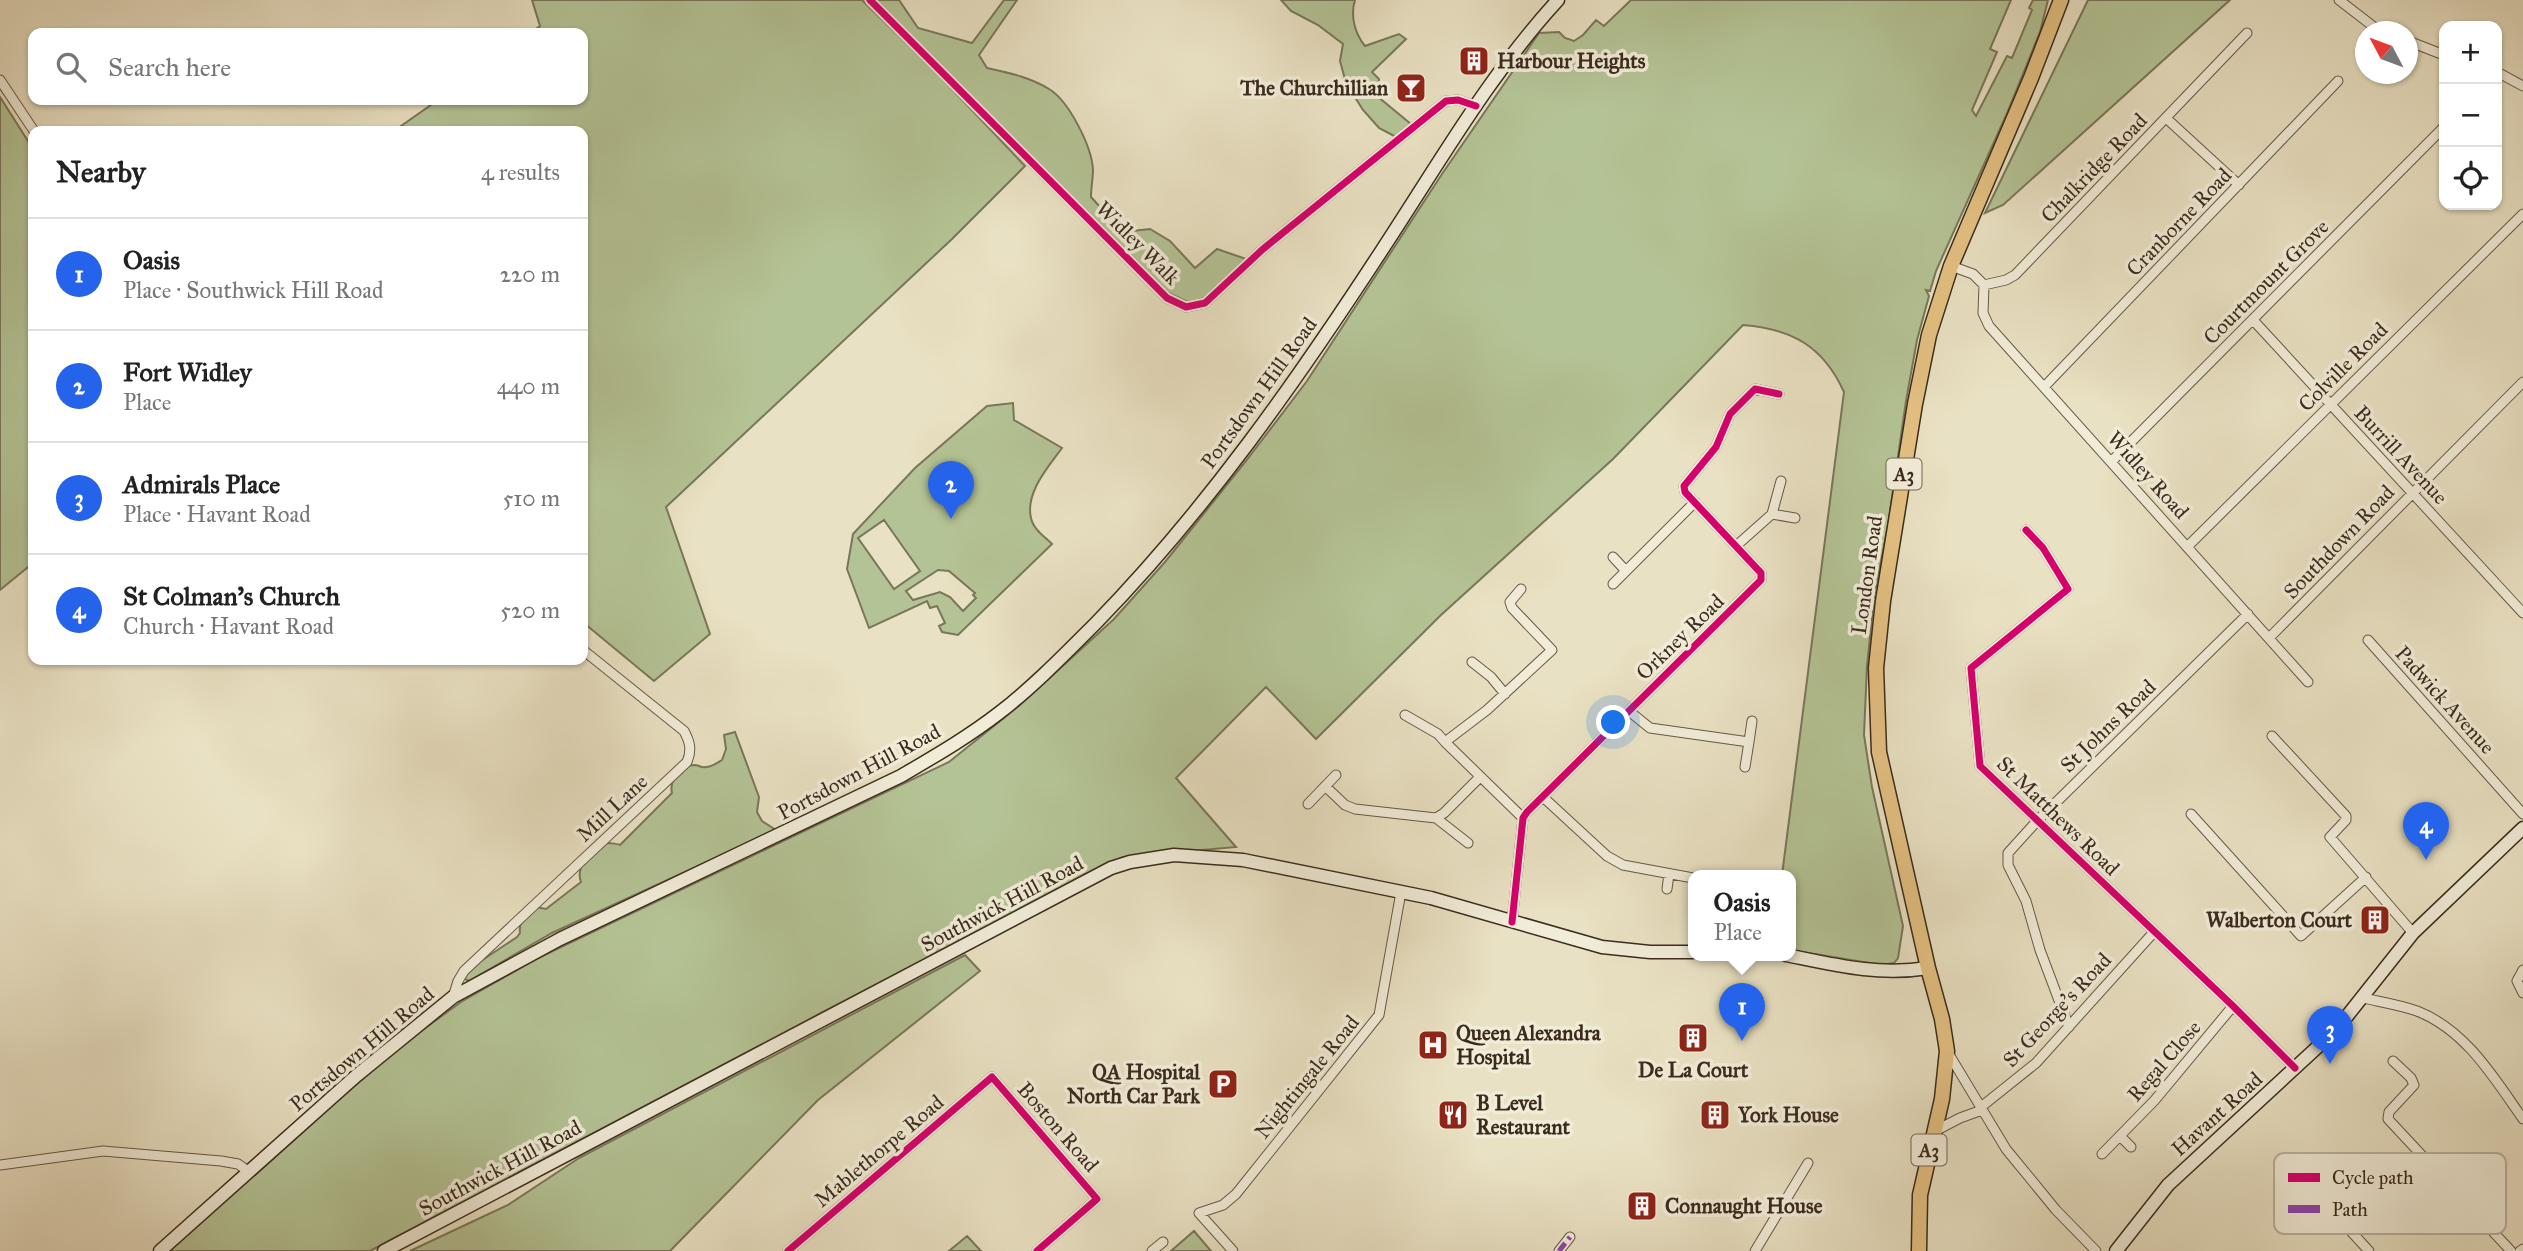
<!DOCTYPE html>
<html lang="en">
<head>
<meta charset="utf-8">
<style>
	body { margin:0; font-family:"IM FELL Great Primer",serif; background:#f6f6f6; color:#222 }
	.controls { position:absolute; right:21px; top:21px; display:grid; overflow:hidden; border-radius:14px; box-shadow:0 2px 5px #0004 }
	.controls button { width:63px; height:63px; display:grid; place-items:center; padding:0; border:0; border-bottom:2px solid #e0e0e0; background:#fff; color:#222; font:35px sans-serif }
	.compass { position:absolute; left:2355px; top:21px; width:63px; height:63px; border-radius:50%; background:#fff; box-shadow:0 2px 5px #0004; rotate:311deg }
	.you { position:absolute; left:1614px; top:723px; width:24px; height:24px; margin:-18px; border:5px solid #fff; border-radius:50%; background:#1a73e8; box-shadow:0 0 0 10px #1a73e833 }
	.badge { display:grid; place-items:center; width:46px; height:46px; border-radius:50%; background:#2563eb; color:#fff; font-size:23px; font-weight:700 }
	.pin { position:absolute; translate:-50% -58px; filter:drop-shadow(0 2px 4px #0008) }
	.pin::after { content:''; position:absolute; top:37px; width:24px; height:21px; background:inherit; clip-path:polygon(0 0,100% 0,50% 100%) }
	.popup { position:absolute; left:1688px; top:870px; width:108px; height:91px; box-sizing:border-box; display:grid; place-content:center; border-radius:14px; background:#fff; filter:drop-shadow(0 2px 5px #0005); font-size:23px; white-space:nowrap; color:#767676 }
	.popup b { font-size:26px; color:#222 }
	.popup::after { content:''; position:absolute; left:50%; top:100%; margin-left:-14px; border:14px solid transparent; border-top-color:#fff }
	.list { margin:0; padding:0; list-style:none }
	h2 { display:flex; justify-content:space-between; align-items:center; height:91px; margin:0; padding:0 28px; font-size:30px }
	h2 small { font-size:23px; font-weight:400; color:#767676 }
	.list li { display:grid; grid-template-columns:46px 1fr auto; gap:21px; align-items:center; box-sizing:border-box; height:112px; padding:0 28px; border-top:2px solid #e0e0e0 }
	.list b { display:block; font-size:26px; white-space:nowrap }
	.list p { margin:0; font-size:23px; white-space:nowrap; color:#767676 }
	.list em { font-size:23px; font-style:normal; color:#767676 }
	.icon { flex:none; width:38px; height:38px; fill:none; stroke:currentColor; stroke-width:2; stroke-linecap:round; stroke-linejoin:round }
	.map { position:relative; flex:none; width:2523px; height:1251px; overflow:hidden }
	.search { position:absolute; background:#fff; box-shadow:0 2px 5px #0004; left:28px; top:28px; width:560px; height:77px; display:flex; align-items:center; gap:18px; box-sizing:border-box; padding:0 24px; border-radius:14px; color:#767676; font-size:26px }
	.panel { position:absolute; background:#fff; box-shadow:0 2px 5px #0004; left:28px; top:126px; width:560px; height:539px; border-radius:14px }
	.map>svg:first-child { display:block }
</style>
</head>
<body>
<div class="map">
<svg width="2523" height="1251" viewBox="0 0 2523 1251">
	<rect width="100%" height="100%" fill="#e9e1c3"/>
	<filter id="stains"><feTurbulence type="fractalNoise" baseFrequency=".00286" numOctaves="4"/><feColorMatrix values="0 0 0 0 .2 0 0 0 0 .09 0 0 0 0 .02 0 0 0 .5 -.17"/></filter>
	<radialGradient id="worn" r=".72"><stop offset=".6" stop-color="#630" stop-opacity="0"/><stop offset="1" stop-color="#630" stop-opacity=".3"/></radialGradient>
	<path fill="#b4c395" stroke="#787759" stroke-width="2" fill-rule="evenodd" d="M532 0H862L932 68 1025 166 952 239 666 507 710 634 654 681 585 624 583 613V131H394L438 100H583V33H530L540 26Z
		M873 0H899L918 28 972 43 1004 0H1017L979 55 987 68C1009 73 1030 77 1049 89 1069 101 1092 147 1093 170 1093 178 1091 188 1091 197L1112 220 1132 231 1150 229 1170 241 1195 268 1217 249 1246 259 1204 298 1190 303 1164 291Z
		M1281 0H1355C1350 16 1355 34 1365 46L1399 34 1406 39 1372 72 1379 79 1377 96 1411 124 1396 137 1379 128 1363 110 1346 83 1340 61 1343 44 1318 25 1291 11Z
		M1631 0H2011L1990 49 1997 52 1972 110 1976 116 2007 56 2012 58 2032 10 2029 8 2033 0H2048L2040 32 2008 111 1936 271 1930 291 1926 290 1929 296 1917 340 1906 401 1888 526 1874 597 1867 666 1864 735 1872 787 1903 926 1898 958 1894 963 1881 965 1791 950V875H1782L1844 392C1823 346 1792 329 1743 325L1613 459 1441 615 1316 739 1266 687 1176 778 1236 847 1123 857 823 1012 370 1251H168L260 1167 406 1042 461 1002 536 959 949 762 1020 705 1114 619 1165 562 1246 461 1307 381 1442 174 1539 33 1559 32 1565 38 1574 41 1583 35 1596 20 1604 26Z
		M2088 0H2230L2003 205 1985 213Z
		M0 97 33 149V563L0 590Z
		M1013 403 1014 420 1062 448C1048 467 1025 493 1031 518 1033 529 1045 537 1052 544L958 635 942 632 939 626 945 623 937 606 930 608 927 601 869 628 847 569 853 534 915 468 987 406ZM884 520 920 571 894 589 858 538ZM938 570 949 571 975 593 973 595 976 598 963 611 950 597 940 592 913 600 906 591Z
		M735 732 759 797 757 812 762 821 776 830 552 933 469 981 465 979V975L478 963 517 937 520 933C518 920 528 914 536 907L546 909 581 882C575 867 592 846 608 843 610 843 619 844 620 845L672 793C669 781 680 766 694 765 700 765 700 768 706 767 712 767 717 763 722 760L726 749 724 735Z
		M965 955 980 971 818 1100 670 1251H410L508 1205 579 1158Z
		M1194 1231 1211 1251H1171Z
		M967 1236 981 1251H949Z"/>
	<g fill="none" stroke-linecap="round" stroke-linejoin="round">
		<g stroke="#665846" stroke-width="11">
			<path id="street" d="M870 0 1167 298 1186 307 1205 303 1263 249 1446 101 1458 100 1476 106
				M2339 0 2374 27 2385 32
				M2408 41 2444 55
				M2497 72 2523 86
				M0 80 34 131
				M2166 118 2239 185
				M1951 266 1973 274 1984 285 2006 280 2015 275 2247 33
				M1984 285 1983 313 1989 326 2308 682
				M2253 320 2523 613
				M2044 387 2338 81
				M2112 461 2444 127
				M1772 514 1795 518
				M2026 530 2043 548 2068 589 1971 668 1980 766 2233 1006 2295 1068
				M1736 546 1772 514 1781 481
				M2188 546 2523 214
				M1613 557 1626 571
				M1613 584 1695 502
				M1521 589 1510 602 1512 608 1552 650 1487 710 1445 742 1523 818
				M2269 638 2523 382
				M2368 640 2523 814
				M1472 662 1491 677 1505 694
				M1629 711 1650 728 1749 742 1745 767
				M1405 715 1438 734 1445 742
				M2272 736 2346 816V820L2330 837 2413 933
				M1749 742 1752 721
				M1325 786 1345 805 1355 809 1436 818 1444 813 1480 777
				M1543 797 1607 856 1623 865 1693 878
				M1308 804 1336 775
				M2191 814 2301 936 2366 877
				M1436 818 1468 843
				M1667 889 1669 874
				M1512 922 1523 818 1527 812 1761 580V573L1685 492 1684 486 1716 447 1730 414 1755 389 1779 394
				M2523 970 2517 981 2523 993
				M453 997 458 981 464 971 687 762C692 750 690 742 684 731L583 650
				M2363 998C2381 1002 2400 1005 2417 1011 2466 1030 2494 1078 2523 1119
				M2069 1027 2040 950 2026 901 2008 865V853L2037 821 2248 614
				M1947 1051 2006 1149 2056 1210 2096 1251
				M2393 1061 2411 1078 2414 1085 2389 1112 2388 1119 2511 1251
				M1981 1107 2036 1063 2154 932
				M1935 1131 1960 1118 1982 1110
				M2120 1136 2131 1147
				M2102 1154 2154 1101 2233 1006
				M0 1165 103 1151 221 1161 238 1164 248 1171
				M2314 1191 2369 1251
				M788 1251 992 1077 1097 1199 1037 1251
				M1152 1251 1163 1242
				M1233 1251 1199 1213 1223 1205 1236 1194 1379 1015 1401 892
				M1559 1251 1570 1237
				M1755 1251 1808 1163
				M2520 1251 2523 1249"/>
		</g>
		<g stroke="#3b2b1d" stroke-width="15">
			<path id="secondary" d="M1786 955C1835 965 1878 976 1928 968
				M160 1251 356 1076 453 997 560 939 901 776C935 756 968 737 999 713 1034 686 1065 654 1096 623 1206 510 1296 382 1382 250 1438 165 1489 75 1558 0
				M384 1251 1111 868 1130 862 1174 855 1243 860 1431 898 1602 947 1650 952H1693
				M2116 1251 2168 1185 2336 1030 2413 933 2523 828"/>
		</g>
		<g stroke="#3b2b1d" stroke-width="17">
			<path id="primary" d="M1919 1251 1920 1195 1942 1099 1947 1051 1942 1019 1928 968 1879 752 1876 668 1883 601 1915 404 1929 335 1951 266 2031 78 2061 0"/>
		</g>
		<use href="#street" stroke="#f1ecd8" stroke-width="9"/>
		<use href="#secondary" stroke="#f1ecd8" stroke-width="12"/>
		<use href="#primary" stroke="#e4c082" stroke-width="14"/>
		<path stroke="#8e44ad" stroke-width="5" stroke-dasharray="10 5" stroke-linecap="butt" d="M1559 1251 1570 1237"/>
		<g stroke="#f1ecd8" stroke-width="11">
			<path id="cycleway" d="M870 0 1167 298 1186 307 1205 303 1263 249 1446 101 1458 100 1476 106
				M2026 530 2043 548 2068 589 1971 668 1980 766 2233 1006 2295 1068
				M1512 922 1523 818 1527 812 1761 580V573L1685 492 1684 486 1716 447 1730 414 1755 389 1779 394
				M788 1251 992 1077 1097 1199 1037 1251"/>
		</g>
		<use href="#cycleway" stroke="#d6006c" stroke-width="7"/>
	</g>
	<defs>
		<g id="building-square" transform="scale(1.575)"><rect x="-9" y="-9" width="18" height="18" rx="4" fill="#8f2418" stroke="#f1ecd8"/><path d="M-4-6H4V6H1V3H-1V6H-4ZM-2.5-4.3h1.7v1.8h-1.7ZM.8-4.3h1.7v1.8H.8ZM-2.5-1h1.7V.8h-1.7ZM.8-1h1.7V.8H.8Z" fill="#fff"/></g>
		<g id="bar-square" transform="scale(1.575)"><rect x="-9" y="-9" width="18" height="18" rx="4" fill="#8f2418" stroke="#f1ecd8"/><path d="M-6-5H6L.8 .8V4.5H3.5V6h-7V4.5H-.8V.8Z" fill="#fff"/></g>
		<g id="hospital-square" transform="scale(1.575)"><rect x="-9" y="-9" width="18" height="18" rx="4" fill="#8f2418" stroke="#f1ecd8"/><path d="M-5-5h3v3.5h4V-5h3V5h-3V1.5h-4V5h-3Z" fill="#fff"/></g>
		<g id="parking-square" transform="scale(1.575)"><rect x="-9" y="-9" width="18" height="18" rx="4" fill="#8f2418" stroke="#f1ecd8"/><path d="M-3.5-5.5H1a3.5 3.5 0 0 1 0 7H-1V5.5H-3.5ZM-1-3.4V-.6H.8a1.4 1.4 0 0 0 0-2.8Z" fill="#fff"/></g>
		<g id="restaurant-square" transform="scale(1.575)"><rect x="-9" y="-9" width="18" height="18" rx="4" fill="#8f2418" stroke="#f1ecd8"/><path d="M-5-6h1v4h1v-4h1v4h1v-4h1v5L-1.5 .5V6h-2V.5L-5-1ZM5-6V6H3V1.5H1.5Q1.5-4 5-6Z" fill="#fff"/></g>
	</defs>
	<g fill-rule="evenodd">
		<use href="#building-square" x="1474" y="61"/>
		<use href="#bar-square" x="1411" y="88"/>
		<use href="#building-square" x="2375" y="920"/>
		<use href="#building-square" x="1693" y="1038"/>
		<use href="#hospital-square" x="1433" y="1045"/>
		<use href="#parking-square" x="1223" y="1084"/>
		<use href="#restaurant-square" x="1453" y="1115"/>
		<use href="#building-square" x="1715" y="1115"/>
		<use href="#building-square" x="1642" y="1206"/>
	</g>
	<g text-anchor="middle" dominant-baseline="central" stroke-width="7" stroke-linejoin="round" paint-order="stroke">
		<g fill="#f1ecd8" stroke="#726555" stroke-width="2">
			<rect x="1886.5" y="458.5" width="35" height="31" rx="5"/>
			<rect x="1911.5" y="1134.5" width="35" height="31" rx="5"/>
		</g>
		<g font-size="19" font-weight="bold" fill="#3b2b1d">
			<text x="1904" y="474">A3</text>
			<text x="1929" y="1150">A3</text>
		</g>
		<g font-size="21" font-weight="bold" fill="#3b2b1d" stroke="#f1ecd8" text-anchor="start">
			<text x="1497" y="61">Harbour Heights</text>
			<text x="1388" y="88" text-anchor="end">The Churchillian</text>
			<text x="2352" y="920" text-anchor="end">Walberton Court</text>
			<text x="1456" y="1033">Queen Alexandra<tspan x="1456" dy="24">Hospital</tspan></text>
			<text x="1693" y="1070" text-anchor="middle">De La Court</text>
			<text x="1200" y="1072" text-anchor="end">QA Hospital<tspan x="1200" dy="24">North Car Park</tspan></text>
			<text x="1476" y="1103">B Level<tspan x="1476" dy="24">Restaurant</tspan></text>
			<text x="1738" y="1115">York House</text>
			<text x="1665" y="1206">Connaught House</text>
		</g>
		<g font-size="21" fill="#3b2b1d" stroke="#f1ecd8">
			<text transform="translate(2094 168) rotate(-46)">Chalkridge Road</text>
			<text transform="translate(2179 222) rotate(-46)">Cranborne Road</text>
			<text transform="translate(1138 243) rotate(45)">Widley Walk</text>
			<text transform="translate(2266 282) rotate(-45)">Courtmount Grove</text>
			<text transform="translate(2343 367) rotate(-45)">Colville Road</text>
			<text transform="translate(1259 393) rotate(-54)">Portsdown Hill Road</text>
			<text transform="translate(2401 455) rotate(47)">Burrill Avenue</text>
			<text transform="translate(2148 475) rotate(48)">Widley Road</text>
			<text transform="translate(2339 542) rotate(-46)">Southdown Road</text>
			<text transform="translate(1867 575) rotate(-82)">London Road</text>
			<text transform="translate(1680 637) rotate(-44)">Orkney Road</text>
			<text transform="translate(2445 700) rotate(48)">Padwick Avenue</text>
			<text transform="translate(2108 726) rotate(-44)">St Johns Road</text>
			<text transform="translate(859 772) rotate(-28)">Portsdown Hill Road</text>
			<text transform="translate(612 808) rotate(-43)">Mill Lane</text>
			<text transform="translate(2058 816) rotate(44)">St Matthews Road</text>
			<text transform="translate(1002 904) rotate(-28)">Southwick Hill Road</text>
			<text transform="translate(2057 1010) rotate(-47)">St George's Road</text>
			<text transform="translate(362 1049) rotate(-40)">Portsdown Hill Road</text>
			<text transform="translate(2164 1061) rotate(-49)">Regal Close</text>
			<text transform="translate(1307 1077) rotate(-51)">Nightingale Road</text>
			<text transform="translate(2217 1114) rotate(-42)">Havant Road</text>
			<text transform="translate(1058 1127) rotate(49)">Boston Road</text>
			<text transform="translate(879 1151) rotate(-40)">Mablethorpe Road</text>
			<text transform="translate(500 1168) rotate(-28)">Southwick Hill Road</text>
		</g>
	</g>
	<rect x="2274" y="1153" width="232" height="81" rx="10" fill="#f1ecd8" stroke="#bab2a0" stroke-width="2"/>
	<rect x="2288" y="1173" width="32" height="9" fill="#d6006c"/>
	<rect x="2288" y="1205" width="32" height="8" fill="#8e44ad"/>
	<g font-size="19" fill="#3b2b1d">
		<text x="2332" y="1184">Cycle path</text>
		<text x="2332" y="1216">Path</text>
	</g>
	<rect width="100%" height="100%" filter="url(#stains)"/>
	<rect width="100%" height="100%" fill="url(#worn)"/>
</svg>
<div class="controls">
<button>+</button>
<button>−</button>
<button><svg class="icon" aria-label="locate" viewBox="0 0 24 24"><circle cx="12" cy="12" r="6"/><path d="M12 2v4M12 18v4M2 12h4M18 12h4"/></svg></button>
</div>
<svg class="compass" viewBox="-18 -18 36 36"><path d="M0-13l5 13h-10z" fill="#e53935"/><path d="M0 13l5-13h-10z" fill="#767676"/></svg>
<div class="you"></div>
<div class="pin badge" style="left:1742px;top:1041px">1</div>
<div class="popup"><b>Oasis</b>Place</div>
<div class="pin badge" style="left:951px;top:519px">2</div>
<div class="pin badge" style="left:2330px;top:1064px">3</div>
<div class="pin badge" style="left:2426px;top:860px">4</div>
<div class="search"><svg class="icon" aria-label="search" viewBox="0 0 24 24"><circle cx="10" cy="10" r="6"/><path d="M15 15l6 6"/></svg>Search here</div>
<section class="panel">
<h2>Nearby<small>4 results</small></h2>
<ul class="list">
<li><span class="badge">1</span><div><b>Oasis</b><p>Place · Southwick Hill Road</p></div><em>220 m</em></li>
<li><span class="badge">2</span><div><b>Fort Widley</b><p>Place</p></div><em>440 m</em></li>
<li><span class="badge">3</span><div><b>Admirals Place</b><p>Place · Havant Road</p></div><em>510 m</em></li>
<li><span class="badge">4</span><div><b>St Colman's Church</b><p>Church · Havant Road</p></div><em>520 m</em></li>
</ul>
</section>
</div>
</body>
</html>
